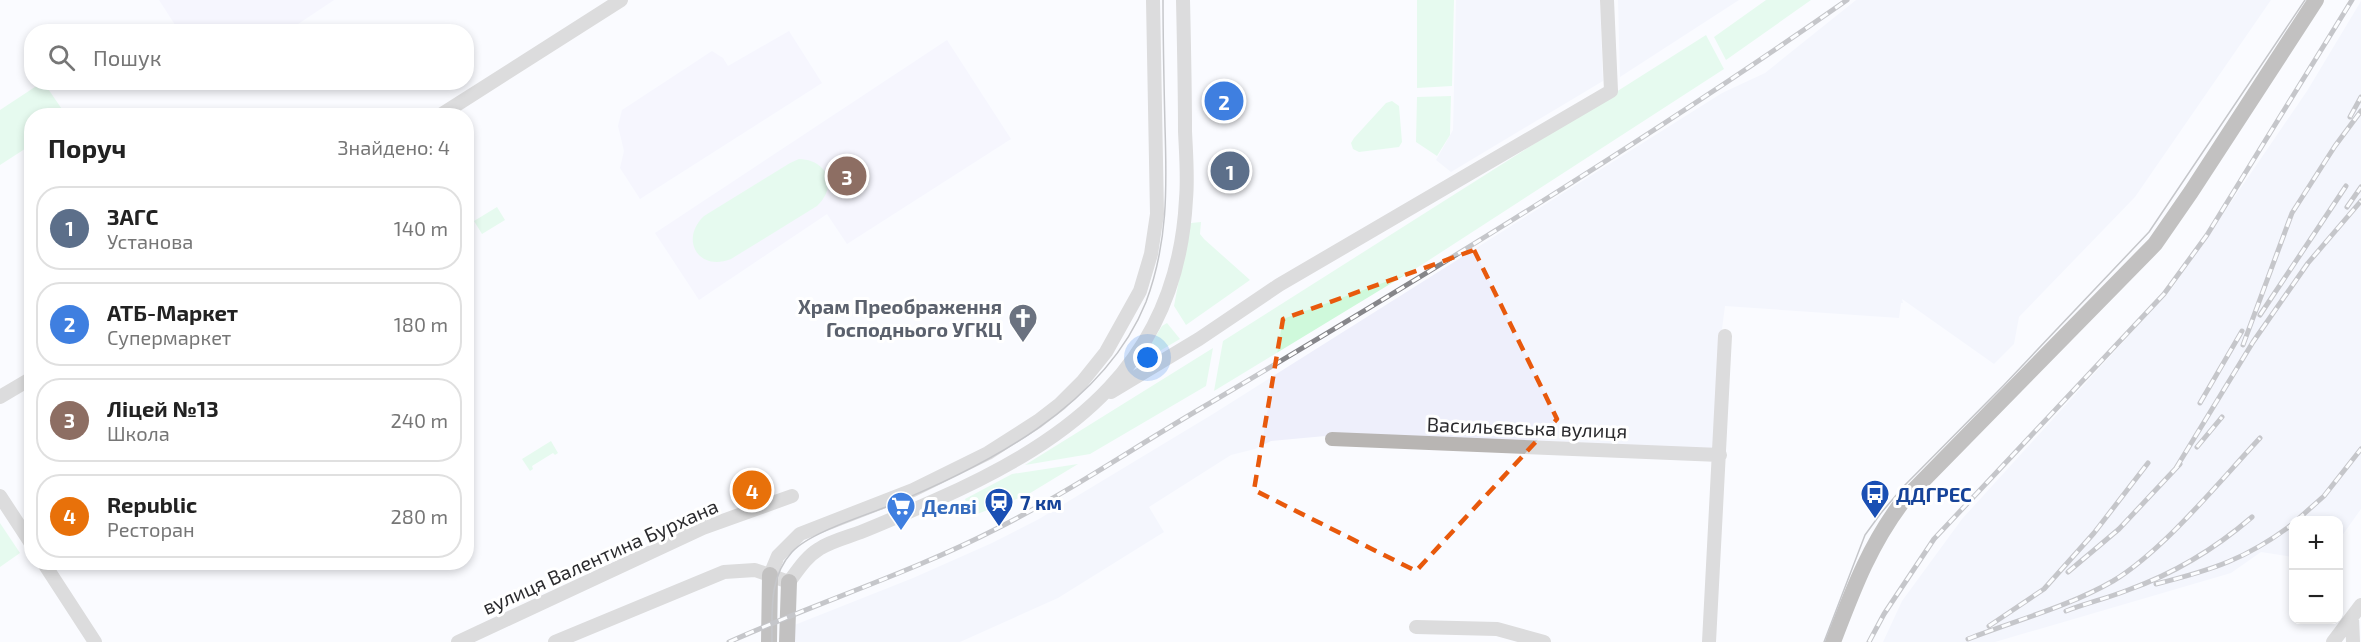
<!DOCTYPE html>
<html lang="uk">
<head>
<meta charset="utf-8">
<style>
	body { margin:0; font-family:"Exo 2",sans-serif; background:#f6f6f6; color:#222 }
	.controls { position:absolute; right:18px; bottom:18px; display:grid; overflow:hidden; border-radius:12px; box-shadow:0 3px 9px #0003 }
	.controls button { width:54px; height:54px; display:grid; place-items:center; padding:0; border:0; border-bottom:2px solid #e0e0e0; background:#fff; color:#222; font:30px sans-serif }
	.you { position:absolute; left:1148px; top:358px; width:21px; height:21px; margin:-15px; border:4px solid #fff; border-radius:50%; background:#1a73e8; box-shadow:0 0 0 9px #1a73e833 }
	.badge { display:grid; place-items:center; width:39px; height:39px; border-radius:50%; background:#307880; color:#fff; font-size:20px; font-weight:700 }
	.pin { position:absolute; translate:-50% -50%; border:3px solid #fff; box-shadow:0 2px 6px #0006 }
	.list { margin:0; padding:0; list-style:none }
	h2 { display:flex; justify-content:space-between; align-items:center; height:78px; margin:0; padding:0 24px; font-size:26px }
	h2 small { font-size:20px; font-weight:400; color:#767676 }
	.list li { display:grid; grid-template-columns:39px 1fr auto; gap:18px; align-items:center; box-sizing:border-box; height:84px; margin:0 12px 12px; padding:0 12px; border:2px solid #e0e0e0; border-radius:24px }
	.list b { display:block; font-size:22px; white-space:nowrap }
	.list p { margin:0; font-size:20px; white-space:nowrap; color:#767676 }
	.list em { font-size:20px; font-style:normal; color:#767676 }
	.icon { flex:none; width:33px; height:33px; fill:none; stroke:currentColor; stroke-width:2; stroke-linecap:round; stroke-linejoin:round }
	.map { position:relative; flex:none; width:2361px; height:642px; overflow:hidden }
	.search { position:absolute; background:#fff; box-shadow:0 3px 9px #0003; left:24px; top:24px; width:450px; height:66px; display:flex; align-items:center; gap:15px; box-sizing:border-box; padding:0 21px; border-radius:24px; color:#767676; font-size:22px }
	.panel { position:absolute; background:#fff; box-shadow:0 3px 9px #0003; left:24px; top:108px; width:450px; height:462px; border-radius:24px }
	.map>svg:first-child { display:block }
</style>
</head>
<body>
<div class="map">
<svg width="2361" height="642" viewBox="0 0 2361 642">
	<rect width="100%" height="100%" fill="#fafbff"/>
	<path fill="#eeeffb" d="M1456 0H1600L1603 81 1451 172 1436 160 1453 130Z
		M1618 0H1739L1620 77Z
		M1856 0H2271L2135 197 2019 317 2014 344 1994 364 1902 299 1903 303H1901L1899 318 1725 306 1721 337 1715 452 1336 435 1271 441 1255 449 1231 455 1149 507 1164 532 1058 598 960 642H793L792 626 913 578 992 543 1039 519 1213 414 1722 93 1765 73Z
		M2361 1V509L2339 540 2338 520H2294L2293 557 2261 552 2231 573 1995 642H1883L1902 601 1962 519 2173 287 2307 91Z"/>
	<path fill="#f1effd" d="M159 0H334L286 32 179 31Z
		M789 31 822 83 640 199 620 168 624 151 618 126 622 110 712 51 723 58 728 66Z
		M947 40 1011 139 847 244 827 214 699 300 655 233Z"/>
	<path fill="#cff9db" d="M1417 0H1454L1452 86 1417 88Z
		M1766 0H1811L1726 60 1714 37Z
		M1706 35 1724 69 1423 264 1214 391 1223 341Z
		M41 83H44L66 115 32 116 31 145 0 165V110Z
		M1451 96 1450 135 1437 156 1416 142 1417 97Z
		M1392 101 1399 106 1402 142 1399 147 1359 152 1353 149 1351 143 1354 138 1386 103Z
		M799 159C828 160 838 186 817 206L731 259C699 272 679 240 704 216L790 163Z
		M497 207 505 220 482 234 474 221Z
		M1201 222 1200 234 1204 239 1250 280 1186 325 1174 306 1189 227 1191 223Z
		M1167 323 1180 339 1139 363 1162 326Z
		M1213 348 1206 386 1090 454 1025 465Z
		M551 441 558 453 555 455 553 453 532 466 533 469 530 471 522 459Z
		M1078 464 1027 495 972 516 965 499 1012 474Z
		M0 523 20 553 0 567Z"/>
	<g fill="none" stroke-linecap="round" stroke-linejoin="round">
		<path stroke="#b8b5b3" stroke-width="14" d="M439 116 621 0
			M1111 392 1199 339 1279 285 1611 91 1607 0
			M0 397 32 378
			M1332 439 1720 455
			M0 496 32 545
			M43 562 95 642
			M770 575 778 556 800 534 913 490 988 453 1038 421 1060 404 1082 382 1106 352 1140 291 1151 254 1157 214 1153 0
			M2352 617 2353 642
			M1416 627 1497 629 1544 642
			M458 642 703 528 792 496
			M555 642 724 572 755 570 789 582C798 570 806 557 819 549 831 541 848 537 861 532 886 522 911 511 936 500 1074 439 1178 361 1186 199 1188 177 1186 154 1185 131 1185 88 1184 44 1183 0
			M1709 642 1725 336
			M2333 642 2361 605"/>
		<path stroke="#7f7b77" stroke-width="16" d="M769 642 770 575
			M787 642 789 582
			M1833 642C1853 590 1869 546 1903 501L2155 244 2191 192 2316 0"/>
		<path stroke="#86868a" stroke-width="1.5" d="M772 642C772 610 769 577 792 552 809 533 861 517 886 507 984 467 1104 407 1146 302 1168 243 1167 188 1165 127 1164 85 1163 42 1163 0
			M1824 642 1865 535 1881 513 1904 486 2004 385 2149 232 2305 0"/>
		<g stroke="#86868a" stroke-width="5">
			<path id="rail" d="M2350 117 2361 97
				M2347 207 2361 187
				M2260 315 2346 186
				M2243 345 2292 213 2335 146 2361 111
				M2200 403 2242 331
				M2197 447 2222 417
				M2176 468 2253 342 2308 263 2361 201
				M2297 520 2324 496 2361 449
				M2068 572 2119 529 2180 464
				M2156 584C2212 570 2247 559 2294 523
				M2066 611C2087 603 2108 598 2128 590 2173 574 2216 548 2252 517
				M1989 626 2044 589 2094 533 2148 463
				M1968 639C2016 620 2068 607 2113 581 2164 550 2218 483 2260 438
				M729 642C818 602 911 573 998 528 1071 491 1139 444 1210 403 1426 275 1641 144 1847 0
				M1869 642 1884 614 1934 539 2164 294 2207 235 2352 0"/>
		</g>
		<use href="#rail" stroke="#fff" stroke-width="3" stroke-dasharray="9" stroke-linecap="butt"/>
	</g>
	<path d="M0 0H2361V642H0ZM1474 250 1557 419 1416 571 1254 490 1283 319Z" fill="#fafbff" fill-opacity=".55" fill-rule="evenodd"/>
	<path fill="none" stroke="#e8590c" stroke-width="4.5" stroke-dasharray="12 8" stroke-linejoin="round" d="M1474 250 1557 419 1416 571 1254 490 1283 319Z"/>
	<defs>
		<g id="church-pin" transform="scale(1.5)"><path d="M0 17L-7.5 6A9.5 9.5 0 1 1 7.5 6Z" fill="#6b7280" stroke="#fff"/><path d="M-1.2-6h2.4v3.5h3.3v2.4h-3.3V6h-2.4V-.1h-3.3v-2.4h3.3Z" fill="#fff"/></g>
		<g id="bus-pin" transform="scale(1.5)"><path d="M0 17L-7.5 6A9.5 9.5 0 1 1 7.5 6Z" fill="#1a4fb4" stroke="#fff"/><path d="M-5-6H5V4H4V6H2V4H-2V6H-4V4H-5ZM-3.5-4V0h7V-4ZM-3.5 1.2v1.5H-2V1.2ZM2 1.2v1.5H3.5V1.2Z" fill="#fff"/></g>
		<g id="station-pin" transform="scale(1.5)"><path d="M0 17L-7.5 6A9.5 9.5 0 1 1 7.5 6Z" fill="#1a4fb4" stroke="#fff"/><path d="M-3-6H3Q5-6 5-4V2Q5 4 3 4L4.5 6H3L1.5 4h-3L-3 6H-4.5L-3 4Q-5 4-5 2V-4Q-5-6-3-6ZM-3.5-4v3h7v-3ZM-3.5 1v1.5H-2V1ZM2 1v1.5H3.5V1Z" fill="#fff"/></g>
		<g id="supermarket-pin" transform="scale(1.5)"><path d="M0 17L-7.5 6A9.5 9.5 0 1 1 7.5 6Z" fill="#3f7fe0" stroke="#fff"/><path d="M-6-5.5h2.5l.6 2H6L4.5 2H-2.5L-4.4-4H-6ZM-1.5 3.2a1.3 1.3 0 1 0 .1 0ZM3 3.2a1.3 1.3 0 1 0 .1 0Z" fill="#fff"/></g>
	</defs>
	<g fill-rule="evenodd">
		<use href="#church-pin" x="1023" y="318"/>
		<use href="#bus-pin" x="1875" y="494"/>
		<use href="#station-pin" x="999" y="502"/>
		<use href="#supermarket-pin" x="901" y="506"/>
	</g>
	<g text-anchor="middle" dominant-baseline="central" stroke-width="6" stroke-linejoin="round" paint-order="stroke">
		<g font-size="20" font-weight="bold" fill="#5b616d" stroke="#fff" text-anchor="end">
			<text x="1002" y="306">Храм Преображення<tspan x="1002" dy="23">Господнього УГКЦ</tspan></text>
		</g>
		<g font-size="20" fill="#2b2b2e" stroke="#fff">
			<text transform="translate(1527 427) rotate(2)">Васильєвська вулиця</text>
			<text transform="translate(600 556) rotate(-24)">вулиця Валентина Бурхана</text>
		</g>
		<g font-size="20" font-weight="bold" fill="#164399" stroke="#fff" text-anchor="start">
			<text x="1896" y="494">ДДГРЕС</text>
			<text x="1020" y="502">7 км</text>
		</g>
		<g font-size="20" font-weight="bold" fill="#366cbe" stroke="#fff" text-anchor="start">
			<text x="922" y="506">Делві</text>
		</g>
	</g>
</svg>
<div class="controls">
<button>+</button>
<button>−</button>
</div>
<div class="you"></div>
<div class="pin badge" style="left:1230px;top:171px;background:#5c6f8a">1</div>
<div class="pin badge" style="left:1224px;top:101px;background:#3f7fe0">2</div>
<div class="pin badge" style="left:847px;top:176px;background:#8d6e63">3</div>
<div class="pin badge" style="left:752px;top:490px;background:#e8710a">4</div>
<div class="search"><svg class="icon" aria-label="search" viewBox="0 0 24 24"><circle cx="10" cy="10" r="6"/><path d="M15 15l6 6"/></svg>Пошук</div>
<section class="panel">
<h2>Поруч<small>Знайдено: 4</small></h2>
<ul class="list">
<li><span class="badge" style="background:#5c6f8a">1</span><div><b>ЗАГС</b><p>Установа</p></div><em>140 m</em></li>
<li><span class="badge" style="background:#3f7fe0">2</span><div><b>АТБ-Маркет</b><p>Супермаркет</p></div><em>180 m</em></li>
<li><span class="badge" style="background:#8d6e63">3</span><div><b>Ліцей №13</b><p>Школа</p></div><em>240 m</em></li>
<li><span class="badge" style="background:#e8710a">4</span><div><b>Republic</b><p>Ресторан</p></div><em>280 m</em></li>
</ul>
</section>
</div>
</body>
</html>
